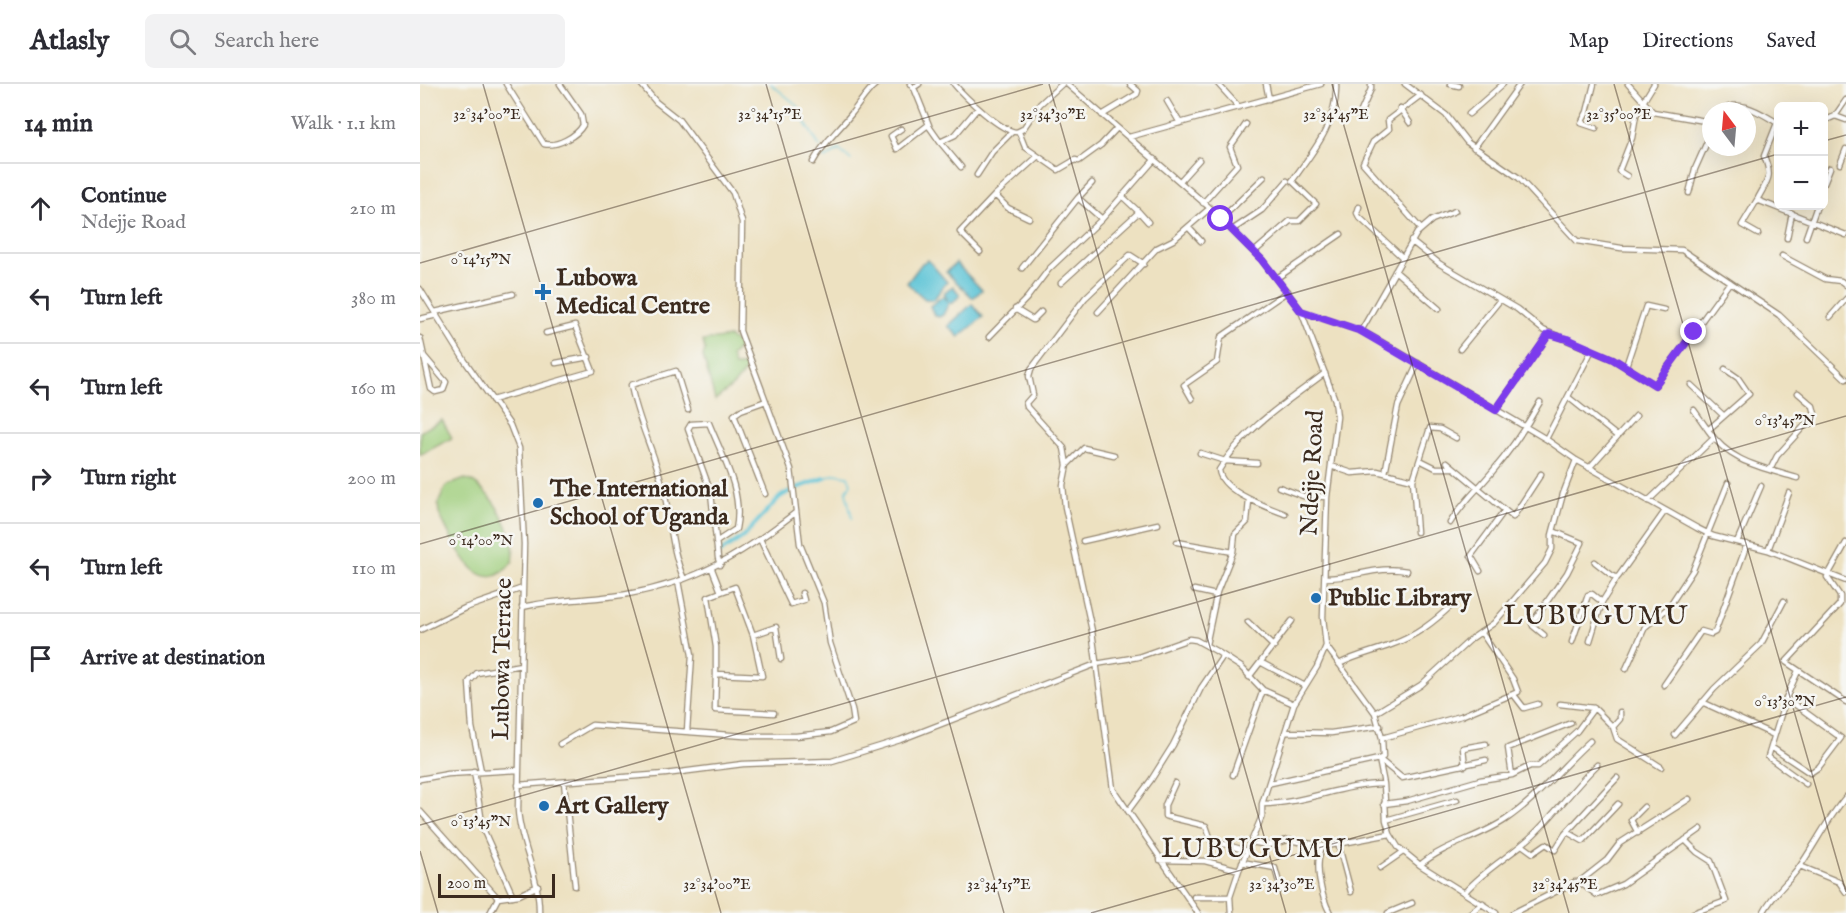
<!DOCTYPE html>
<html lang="en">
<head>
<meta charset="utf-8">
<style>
	body { margin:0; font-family:"IM FELL English",serif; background:#f2f2f3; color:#2b2b33 }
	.controls { position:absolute; right:18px; top:18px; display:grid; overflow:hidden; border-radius:9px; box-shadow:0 6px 24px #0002 }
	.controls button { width:54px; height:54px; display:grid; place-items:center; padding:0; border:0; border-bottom:2px solid #e1e1e2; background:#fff; color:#2b2b33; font:30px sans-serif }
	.compass { position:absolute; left:1282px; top:18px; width:54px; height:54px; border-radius:50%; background:#fff; box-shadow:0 6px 24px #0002; rotate:344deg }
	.scale { position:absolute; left:18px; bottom:15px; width:117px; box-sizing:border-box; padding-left:6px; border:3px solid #3b2a1e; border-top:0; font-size:16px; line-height:21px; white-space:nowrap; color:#3b2a1e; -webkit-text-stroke:4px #f6f6f2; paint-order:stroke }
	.stop { position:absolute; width:18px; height:18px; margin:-14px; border:4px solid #7c3aed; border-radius:50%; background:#fff }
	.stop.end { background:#7c3aed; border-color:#fff; box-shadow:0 2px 6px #0008 }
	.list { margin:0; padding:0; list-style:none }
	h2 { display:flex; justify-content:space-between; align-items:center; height:78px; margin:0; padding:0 24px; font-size:26px }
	h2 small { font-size:20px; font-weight:400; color:#7c7c81 }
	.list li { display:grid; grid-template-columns:39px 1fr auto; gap:18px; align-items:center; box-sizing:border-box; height:90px; padding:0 24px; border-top:2px solid #e1e1e2 }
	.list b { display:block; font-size:22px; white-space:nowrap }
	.list p { margin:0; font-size:20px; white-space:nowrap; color:#7c7c81 }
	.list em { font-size:20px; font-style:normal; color:#7c7c81 }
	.icon { flex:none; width:33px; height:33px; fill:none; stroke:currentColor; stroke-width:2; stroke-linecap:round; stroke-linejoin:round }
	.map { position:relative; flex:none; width:1426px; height:829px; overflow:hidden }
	header { display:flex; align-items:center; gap:36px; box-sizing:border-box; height:84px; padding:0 30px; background:#fff; border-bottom:2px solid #e1e1e2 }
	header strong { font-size:28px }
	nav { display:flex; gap:33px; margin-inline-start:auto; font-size:21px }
	.search { width:420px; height:54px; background:#f2f2f3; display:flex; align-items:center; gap:15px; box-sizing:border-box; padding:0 21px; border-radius:9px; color:#7c7c81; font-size:22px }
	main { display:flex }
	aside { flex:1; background:#fff }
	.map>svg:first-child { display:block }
</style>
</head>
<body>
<header>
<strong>Atlasly</strong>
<div class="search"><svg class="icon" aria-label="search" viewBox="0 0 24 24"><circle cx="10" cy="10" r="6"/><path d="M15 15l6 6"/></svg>Search here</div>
<nav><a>Map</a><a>Directions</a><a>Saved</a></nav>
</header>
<main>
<aside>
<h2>14 min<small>Walk · 1.1 km</small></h2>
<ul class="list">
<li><svg class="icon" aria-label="ahead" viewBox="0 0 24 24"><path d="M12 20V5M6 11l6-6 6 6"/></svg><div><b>Continue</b><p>Ndejje Road</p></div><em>210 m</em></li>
<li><svg class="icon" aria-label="left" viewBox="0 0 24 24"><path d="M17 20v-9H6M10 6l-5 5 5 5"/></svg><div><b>Turn left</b></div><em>380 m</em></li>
<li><svg class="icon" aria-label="left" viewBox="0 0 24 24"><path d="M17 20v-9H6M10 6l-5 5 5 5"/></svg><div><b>Turn left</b></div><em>160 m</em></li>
<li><svg class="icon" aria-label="right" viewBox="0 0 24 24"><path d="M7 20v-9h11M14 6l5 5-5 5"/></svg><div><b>Turn right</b></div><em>200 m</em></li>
<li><svg class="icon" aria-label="left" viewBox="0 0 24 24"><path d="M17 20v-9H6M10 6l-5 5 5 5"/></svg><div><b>Turn left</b></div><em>110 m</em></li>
<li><svg class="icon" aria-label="arrive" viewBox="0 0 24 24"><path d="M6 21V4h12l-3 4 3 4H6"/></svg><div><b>Arrive at destination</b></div></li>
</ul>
</aside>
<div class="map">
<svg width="1426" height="829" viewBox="0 0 1426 829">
	<rect width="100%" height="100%" fill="#f6f6f2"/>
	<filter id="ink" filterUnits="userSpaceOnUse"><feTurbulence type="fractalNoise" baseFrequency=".0167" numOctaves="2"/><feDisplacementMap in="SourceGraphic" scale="12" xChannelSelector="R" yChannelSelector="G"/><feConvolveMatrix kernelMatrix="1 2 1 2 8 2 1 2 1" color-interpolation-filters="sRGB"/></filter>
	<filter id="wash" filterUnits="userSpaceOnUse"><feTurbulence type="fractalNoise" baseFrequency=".008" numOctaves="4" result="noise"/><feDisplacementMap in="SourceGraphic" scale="24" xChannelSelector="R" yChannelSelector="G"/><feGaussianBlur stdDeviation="1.35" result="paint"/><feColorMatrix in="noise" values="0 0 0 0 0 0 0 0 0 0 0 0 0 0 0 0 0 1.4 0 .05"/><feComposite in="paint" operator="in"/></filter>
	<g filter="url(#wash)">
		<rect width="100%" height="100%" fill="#ede1c1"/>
		<path fill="#9fce7c" stroke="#6d7c4d" stroke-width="1.5" d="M309 253 321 262 311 272 314 282H329L314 301 295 316 283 272 285 266 283 257Z
			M22 336 32 354 0 371V348Z
			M45 395C70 401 99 453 93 477 59 523 33 455 19 430L18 420 26 402Z"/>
		<path fill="#59c2d5" stroke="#4a767a" stroke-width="1.5" d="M508 176 527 198 513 216 505 215 487 199 502 179Z
			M536 179 562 206 553 214 526 188Z
			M533 202 540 211 533 219H529L523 231 519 233 514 231 510 222 523 212 528 217 524 209Z
			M552 220 563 233 539 253 528 242Z"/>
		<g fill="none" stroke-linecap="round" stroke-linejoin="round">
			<path stroke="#59c2d5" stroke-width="1.5" d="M351 0 378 22 384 37 400 63
				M400 68 405 75 419 66 431 76
				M405 394 415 390 428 392 431 400 426 408 432 434"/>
			<path stroke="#59c2d5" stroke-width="4" d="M377 404 405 394
				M298 470 323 453 360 413 370 407"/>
		</g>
	</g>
	<g filter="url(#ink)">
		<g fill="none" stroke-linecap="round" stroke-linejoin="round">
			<g stroke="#948670" stroke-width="7">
				<path id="minor" d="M86 0 124 60C137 63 157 52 163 41L161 30 140 0
					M490 0 493 4 499 0
					M534 0C544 12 581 48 597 48L603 45 620 20 642 0
					M647 0 790 124 842 176 881 227 915 316 917 333 907 413 903 533 906 562 897 583 874 620 842 720V732L819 786 810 813 811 829
					M798 0 819 23
					M846 0 849 15
					M985 0 1026 31 1047 58 1099 94 1157 157 1201 164 1262 166 1359 231 1426 295
					M1030 0 1039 2
					M1174 0 1167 28 1161 39 1176 44
					M1208 0 1233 28 1291 38
					M494 4 509 41
					M747 17 760 39
					M1223 18 1234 0
					M980 24 990 39
					M1302 27C1320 13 1343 31 1358 39
					M1049 30 1083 0
					M682 31 717 10 718 7 710 0
					M939 32 951 5V0
					M1415 32 1426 36
					M1404 37 1415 32 1426 16
					M1357 39 1344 72C1353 94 1348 95 1337 116L1426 151
					M481 45 471 52 477 65 508 41 520 58 535 51 557 25
					M599 48 605 63 638 86 655 76 659 77 681 61 697 44
					M709 53 901 0
					M520 58 541 83
					M1054 64 1100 0
					M393 78C403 59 419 46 432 29 440 19 446 8 456 0
					M1420 80 1426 65
					M557 91 572 68 592 48
					M1207 92 1199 87 1212 54 1216 31 1224 20
					M760 97 779 76
					M1404 99 1410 84
					M1269 109 1275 85 1291 49
					M658 114 672 99
					M1337 116 1322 141 1338 150
					M783 119 817 81 810 63 826 40
					M939 123 937 129 939 133 982 173
					M719 128 728 138
					M609 134 588 124 575 111 617 73
					M801 135 844 93
					M768 143 781 157
					M1001 145 943 79 953 58 969 45 968 36 1001 11
					M812 146 842 126 867 97
					M1386 153 1397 122
					M1367 154 1372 129
					M991 157 1020 180 1097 225 1123 246 1193 275 1235 301 1310 198
					M560 168 540 148 575 111
					M834 168 870 137H879L896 120 872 97C893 68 918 38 916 0
					M1362 172 1405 195 1421 197 1426 201
					M724 180 710 171 665 214 611 285 609 292 613 311 606 319 607 323 644 364 647 381 643 401 645 423 672 547 693 705 778 829
					M602 184 658 114 682 135
					M975 187 1019 225
					M857 194 921 150
					M641 199 719 128 703 113
					M0 205 45 277 90 341 99 364 104 460 98 726C100 761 120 792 119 829
					M595 225 613 236 621 228
					M881 227 941 247 958 256 1126 355 1156 376 1277 444 1293 452 1348 466 1426 497
					M15 228 93 210
					M678 228 737 164 753 156 790 124
					M1410 233 1426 215
					M0 235 17 231
					M941 247 997 149 1012 136 1035 127
					M569 253 607 214 629 185 682 135 735 75
					M0 254 11 305 15 308 23 306 26 298 4 272
					M1040 265 1080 216
					M136 279 169 273
					M1206 282 1226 222 1244 226
					M1305 285 1318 294 1329 310 1288 346C1310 379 1341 383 1377 394
					M1271 301 1304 332
					M1148 313 1197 352
					M772 315 764 301 797 278 801 253 868 207
					M72 316 173 287 155 242 126 249
					M1076 326 1129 250
					M1274 326 1288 346
					M1126 355 1172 266
					M780 369 805 377 837 379
					M1000 376 1016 384H1034
					M1027 378 1093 433 1121 390
					M647 381 664 364 694 371
					M911 382 932 389 957 387 993 396 997 448
					M1169 384 1216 332
					M1350 386 1357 372 1395 330 1393 322 1378 309
					M965 389 978 322 998 279
					M993 396 1010 344 1020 345 1036 354
					M859 403 883 412 907 413
					M345 410 314 331 321 326 346 317
					M1228 417 1294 354
					M865 430C848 423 801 408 799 386 823 345 868 317 905 289
					M1030 439C1042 419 1057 406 1072 388 1090 367 1106 343 1120 318
					M340 455 371 520 384 516 382 509
					M663 457 738 440
					M296 458 316 445C324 408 302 372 289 339L271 340 268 345 291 409 298 474 300 481
					M757 458 813 468
					M1317 458 1341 402
					M1426 459 1407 493 1420 512V520L1366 578 1426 618
					M1348 466 1369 409
					M1175 478 1194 493H1198L1245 427
					M292 485 301 508 315 503 333 551 342 592 296 590V563L288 513 301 508
					M1060 487 1051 472 1085 426
					M906 494C933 494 961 481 987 487
					M264 495C251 466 251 434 243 404 235 369 217 336 211 301L256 287 268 326
					M258 497 272 571 267 647
					M774 506 796 511
					M102 523C137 515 173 516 208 510 276 498 321 471 375 429
					M828 538 854 563
					M0 546 45 524 103 504
					M333 551 356 543 361 575
					M1124 551 1113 542 1112 539 1147 489 1162 459 1133 447
					M1170 557 1182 518 1197 494
					M1152 558 1168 511 1172 510 1182 518
					M786 561 797 508 813 468 815 450 827 438 829 416
					M906 562 955 629 962 654 963 673 959 675 964 700 966 736 970 750 978 763 1000 781 1076 829
					M842 579 885 602
					M919 580C936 571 953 568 971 561 996 552 1014 538 1033 520
					M1206 585 1225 543 1248 524 1273 486 1308 399
					M1378 587 1366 614 1348 673 1386 700
					M296 590 295 626 354 629
					M829 593 872 537
					M1244 601 1281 547 1291 550 1295 548 1327 460
					M1094 611 1104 624 1118 620
					M1282 618 1354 651
					M1140 620 1174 624 1193 643 1197 655 1241 683
					M955 629 1001 601 1051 555 1074 539 1125 479 1132 465V451L1143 410 1156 376
					M1193 643 1200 635V628
					M866 648 911 649 960 642
					M1255 651 1294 605 1341 560 1364 517
					M962 654 1041 632 1098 608 1093 595 1061 548
					M140 660 172 641 324 652H376L411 648 434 638 432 625 410 559 404 519 380 460 371 385 320 247 322 138 313 109 259 36 236 18 221 0
					M1351 663 1390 689 1399 683 1421 654 1366 614
					M1045 682 1043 664 1066 660
					M54 687 63 745 93 812
					M61 687 52 643 49 598 57 589 101 581
					M813 691 843 606
					M1092 691 1088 664 1151 639
					M0 695 28 690 98 686
					M144 698 155 802
					M755 699 745 721V732L786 742 791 756 827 767
					M851 699 959 675 982 694 1066 676
					M98 701 245 690 323 680 412 677 480 656 676 580 718 573 769 555 776 556 796 567 821 583 843 606 874 620
					M842 720C884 720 922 700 964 700
					M964 720 987 717 1060 696 1092 691 1110 682H1118L1157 647 1174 624
					M0 727 78 814 70 829
					M708 727 731 696 753 661 781 604 803 572
					M966 736 1037 716
					M1149 749 1163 757 1198 720
					M1218 749 1211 736 1224 723
					M1265 756 1277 768 1291 777 1306 817 1273 829
					M831 758 848 761 868 756 904 762
					M918 759 931 808
					M1102 761 1113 769 1126 760 1135 766 1145 750 1197 694
					M740 776 785 777 819 786
					M822 778 855 784 861 806 871 803
					M1000 781C1025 760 1058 754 1085 736 1118 714 1141 683 1170 657
					M1380 782 1419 798 1426 808
					M960 784 983 768
					M1159 798 1187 776 1200 759 1269 715
					M1045 808C1066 784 1091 772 1113 751 1136 729 1154 703 1177 681
					M774 813H810
					M78 814 99 811 118 802
					M910 829C901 812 894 781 902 763L970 750
					M968 829 992 819
					M1050 829 1063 819
					M1093 829 1155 798H1159L1177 811 1203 800 1281 745
					M1343 829C1354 808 1366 801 1378 785 1395 761 1407 735 1426 713"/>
			</g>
			<use href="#minor" stroke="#fff" stroke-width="4.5"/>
		</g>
	</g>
	<g fill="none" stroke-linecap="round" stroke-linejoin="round" filter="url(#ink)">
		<path stroke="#7c3aed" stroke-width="8" d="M801 135 842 176 881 227 941 247 1076 326 1129 250 1147 255 1193 275 1235 301 1274 248"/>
	</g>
	<path fill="none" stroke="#3b2a1e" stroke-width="1.5" stroke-opacity="0.45" d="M63 0 301 829M346 0 584 829M629 0 866 829M912 0 1149 829M1194 0 1426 808M1404 57 1426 51M0 179 623 0M0 460 1358 70M0 741 1426 332M0 767 18 829M671 829 1426 613"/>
	<g fill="#1f6fb2" stroke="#f6f6f2" stroke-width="2">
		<path d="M120 199h6v6h6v6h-6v6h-6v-6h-6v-6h6z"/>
		<circle cx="118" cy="419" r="6"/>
		<circle cx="896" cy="514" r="6"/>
		<circle cx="124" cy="722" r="6"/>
	</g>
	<g text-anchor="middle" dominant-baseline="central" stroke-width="5" stroke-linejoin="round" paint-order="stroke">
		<g font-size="24" font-weight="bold" fill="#3b2a1e" stroke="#f6f6f2" text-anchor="start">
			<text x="136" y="194">Lubowa<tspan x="136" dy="28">Medical Centre</tspan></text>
			<text x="130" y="405">The International<tspan x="130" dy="28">School of Uganda</tspan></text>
			<text x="908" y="514">Public Library</text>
			<text x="136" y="722">Art Gallery</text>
		</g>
		<g font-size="24" fill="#3b2a1e" stroke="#f6f6f2">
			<text transform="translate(893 389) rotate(-87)">Ndejje Road</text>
			<text transform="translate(83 575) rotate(-89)">Lubowa Terrace</text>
		</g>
		<g font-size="27" letter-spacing="1.5" fill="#3b2a1e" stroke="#f6f6f2">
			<text x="1176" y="533">LUBUGUMU</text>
			<text x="834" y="766">LUBUGUMU</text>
		</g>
	</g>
	<g font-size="15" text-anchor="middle" fill="#3b2a1e" stroke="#f6f6f2" stroke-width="5" stroke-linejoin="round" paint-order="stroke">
		<text x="67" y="35">32°34'00"E</text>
		<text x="350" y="35">32°34'15"E</text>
		<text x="633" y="35">32°34'30"E</text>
		<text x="916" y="35">32°34'45"E</text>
		<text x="1199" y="35">32°35'00"E</text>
		<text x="61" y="180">0°14'15"N</text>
		<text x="1365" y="341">0°13'45"N</text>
		<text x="61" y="461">0°14'00"N</text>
		<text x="1365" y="622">0°13'30"N</text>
		<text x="61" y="742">0°13'45"N</text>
		<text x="297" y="805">32°34'00"E</text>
		<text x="579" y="805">32°34'15"E</text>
		<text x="862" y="805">32°34'30"E</text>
		<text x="1145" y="805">32°34'45"E</text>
	</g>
</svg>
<div class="controls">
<button>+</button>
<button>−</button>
</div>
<svg class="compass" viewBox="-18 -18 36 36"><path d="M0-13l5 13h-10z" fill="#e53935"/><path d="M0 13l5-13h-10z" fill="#7c7c81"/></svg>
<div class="scale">200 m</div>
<div class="stop" style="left:801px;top:135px"></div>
<div class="stop end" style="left:1274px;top:248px"></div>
</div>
</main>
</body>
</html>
